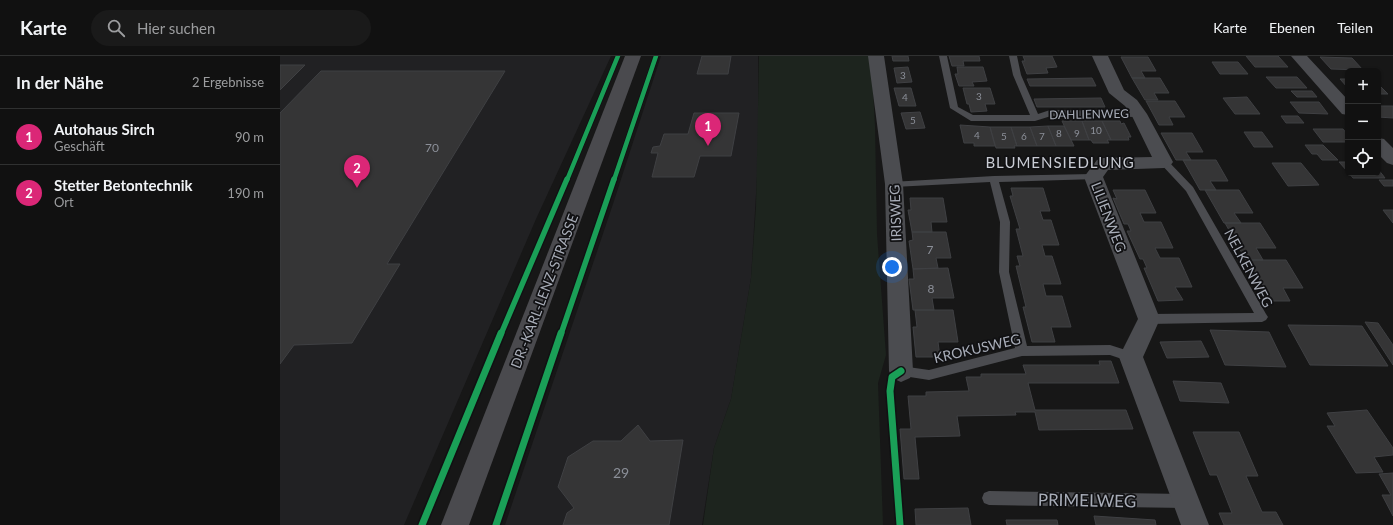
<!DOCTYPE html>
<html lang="de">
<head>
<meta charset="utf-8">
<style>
	body { margin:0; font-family:Lato,sans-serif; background:#1a1a1a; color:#f1f3f6 }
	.controls { position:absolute; right:12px; top:12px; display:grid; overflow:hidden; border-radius:6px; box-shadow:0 1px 3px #0004 }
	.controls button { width:36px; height:36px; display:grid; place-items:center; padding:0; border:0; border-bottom:1px solid #303131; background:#111; color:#f1f3f6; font:20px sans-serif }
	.you { position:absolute; left:612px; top:211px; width:14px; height:14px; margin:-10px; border:3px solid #fff; border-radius:50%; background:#1a73e8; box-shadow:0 0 0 6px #1a73e833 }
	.badge { display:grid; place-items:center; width:26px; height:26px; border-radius:50%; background:#db2777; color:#fff; font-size:13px; font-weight:700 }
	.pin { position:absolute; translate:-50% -33px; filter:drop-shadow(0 1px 2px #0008) }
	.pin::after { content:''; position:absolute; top:21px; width:14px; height:12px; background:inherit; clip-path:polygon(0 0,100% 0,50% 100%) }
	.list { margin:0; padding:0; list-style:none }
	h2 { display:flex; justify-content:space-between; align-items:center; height:52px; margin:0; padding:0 16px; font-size:17px }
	h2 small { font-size:13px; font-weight:400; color:#9c9d9f }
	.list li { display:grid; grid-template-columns:26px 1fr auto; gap:12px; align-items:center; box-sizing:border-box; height:56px; padding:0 16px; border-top:1px solid #303131 }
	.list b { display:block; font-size:15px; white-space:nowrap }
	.list p { margin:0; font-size:13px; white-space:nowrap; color:#9c9d9f }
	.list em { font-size:13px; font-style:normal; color:#9c9d9f }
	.icon { flex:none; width:22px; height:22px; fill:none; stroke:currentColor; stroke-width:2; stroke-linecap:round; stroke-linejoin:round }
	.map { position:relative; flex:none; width:1113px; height:469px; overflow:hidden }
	header { display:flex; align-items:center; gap:24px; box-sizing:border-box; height:56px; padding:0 20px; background:#111; border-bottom:1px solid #303131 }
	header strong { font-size:19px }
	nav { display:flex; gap:22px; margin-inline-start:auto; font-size:14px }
	.search { width:280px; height:36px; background:#1a1a1a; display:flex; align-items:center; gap:10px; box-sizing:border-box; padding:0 14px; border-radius:22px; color:#9c9d9f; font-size:15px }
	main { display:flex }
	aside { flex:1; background:#111 }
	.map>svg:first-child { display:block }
</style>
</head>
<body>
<header>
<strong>Karte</strong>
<div class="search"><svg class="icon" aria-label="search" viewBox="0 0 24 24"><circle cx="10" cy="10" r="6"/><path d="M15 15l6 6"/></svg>Hier suchen</div>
<nav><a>Karte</a><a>Ebenen</a><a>Teilen</a></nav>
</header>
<main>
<aside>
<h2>In der Nähe<small>2 Ergebnisse</small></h2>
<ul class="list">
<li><span class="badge">1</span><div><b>Autohaus Sirch</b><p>Geschäft</p></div><em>90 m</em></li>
<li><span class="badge">2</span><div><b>Stetter Betontechnik</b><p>Ort</p></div><em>190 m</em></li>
</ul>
</aside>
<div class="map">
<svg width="1113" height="469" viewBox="0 0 1113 469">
	<rect width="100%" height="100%" fill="#171717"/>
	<path fill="#212123" d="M0 0H331L256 163 124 469H0Z
		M381 0H478V104L471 222 451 343 434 392 422 469H225L333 148Z"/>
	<path fill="#1d241e" d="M479 0H591L595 70 597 178 606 299 598 327 603 469H423L434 392 451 343 471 222 476 151Z"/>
	<path fill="#353536" stroke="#3f4043" d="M422 0H451L448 18H417Z
		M612 0H628L629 5H613Z
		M669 0H699L700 5H683L684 10H672Z
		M743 0H772L777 11 766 12 768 17 747 18 742 5H745Z
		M966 0H998L1008 11H975Z
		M841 1H868L876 15H861L865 22H852Z
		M1040 1 1072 2 1083 14 1051 13Z
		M932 6H958L968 18H940Z
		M0 9H25L0 34Z
		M628 11 632 26 617 27 614 12Z
		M677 11H703L707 25 692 26 694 30H679L675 18H678Z
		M41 15H225L107 208H120L72 287 14 289 0 308V57Z
		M986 21H1017L1027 32H996Z
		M812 22 816 30H750L747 23Z
		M852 22H880L889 37H874L878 44H865Z
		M1060 23H1068V32Z
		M1098 28 1108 38H1098Z
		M614 32H631L636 50H619Z
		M683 32H710L715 48H705L707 55 691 56 689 48H687Z
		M1011 35H1032L1037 41H1017Z
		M967 41 980 58H955L943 42Z
		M821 42 825 51H757L754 43Z
		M866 45H895L905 61H889L893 69H879Z
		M1010 46H1039L1048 58 1019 57Z
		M1098 50H1113V62L1098 61Z
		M640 56 645 72 626 73 621 57Z
		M414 57H459L451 100H420L414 121H372L378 97H371L373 91 380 90 384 78H408Z
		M1001 60H1018L1024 67H1006Z
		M782 65H802L809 84H791Z
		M802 65H822L831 84H827L829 87H813L811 84H809Z
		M822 65H840L841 68 844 67 851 81H848L849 84H831Z
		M680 69 710 71 715 90H694V87H684Z
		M768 70H784L794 90H776Z
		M768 70 776 90H757L750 71Z
		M710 71H731L737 90H734L735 92H716Z
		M731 71H750L757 90H737Z
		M1033 73H1063L1068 79V86H1043Z
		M964 76H982L993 91H974Z
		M881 77H912L923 96H906L911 104H896Z
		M1025 89H1043L1058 104H1042L1037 98H1032Z
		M903 104H936L948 125H930L936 134H920Z
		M1059 106H1068V116Z
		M992 107H1021L1039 129 1008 130Z
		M1098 113 1105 122H1073L1069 117H1098Z
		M1099 124H1113V130H1104Z
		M731 132H763L770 155H760L763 164H771L779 189H762L765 200H772L781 228H763L766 240H782L791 271H771L775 286H752L743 251H746L736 210H740L737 200H743L736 173H740L730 140H733Z
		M833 134H865L876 157H860L864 166H881L893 192H875L880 202H899L912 231H895L903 244 878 245 864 212H867L863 203H860L847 175H851L848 168H844L833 142 837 143Z
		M925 134H959L973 157H954L961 167H944Z
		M630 142H663L667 166H651L652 176H632L628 154H631Z
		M1103 154H1113V167Z
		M945 167H980L996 192H976L983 204H966Z
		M632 176H666L671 202H656L658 212 633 213 629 185 633 184Z
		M968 204H1006L1023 232H1003L1010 245H992Z
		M668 212 674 242H652L654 254H633L629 223H634L633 213Z
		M635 254H673L678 286H658L660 301H636L633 271H637Z
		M1085 266 1098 267 1113 289V309Z
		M1008 269 1082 270 1108 310 1030 309Z
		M930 274 989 276 1006 311 945 309Z
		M921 285 929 301 887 302 880 286Z
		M819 305H831L839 327H748L755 354H846L853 373 759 374 755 356H735L736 359 677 360 680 380 635 381 639 423H624L620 373H631L628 340H646V336L689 335 686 321H701V318H746L743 309H820Z
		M893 325 941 327 949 347 900 345Z
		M1087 354 1113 392V399L1094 401 1103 416 1076 417 1047 370H1055L1047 357Z
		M358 369 370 385 403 384 389 469H283L287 457 294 452 278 431 288 401 313 385H341Z
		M913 376H959L978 420H966L982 456H996L1003 469H944L939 457H952L937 419H930Z
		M1113 417V460L1102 439H1111L1099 418Z
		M688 452 691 469H636L635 453Z
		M814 460 875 464 876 469H816Z
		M726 464H777L778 469H727Z"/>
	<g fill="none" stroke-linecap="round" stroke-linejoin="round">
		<path fill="#4b4c50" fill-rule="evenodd" d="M659 0H667L678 51 693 59H750L733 19 729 0H737L741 19 758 58 770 54 859 55 863 58 859 61 771 60 755 65H691L670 52Z
			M884 103 887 104 913 131 986 258 988 261 986 264 982 266 869 268 865 266 863 263 865 260 869 258 974 257 906 135 879 106Z
			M813 118 818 121 816 123 719 126 730 166 729 216 747 290 830 289 855 297 857 301 855 305 851 306 830 299 742 300 649 324 617 319 615 315 617 311 621 310 649 314 735 292 719 216 720 166 710 126 614 131 611 130 609 128 611 126 714 120Z
			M709 435 906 438 911 440 913 445 911 450 906 452 709 449 704 447 702 442 704 437Z"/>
		<path fill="#4b4c50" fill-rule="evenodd" d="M588 0H604L623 128 633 315 630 322 621 326 612 322 609 315 605 128Z
			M812 0H828L844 34 857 44 867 58 893 106 890 110 884 112 828 114 823 121 880 263 863 301 929 469H901L839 301 858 263 804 121 817 104 823 102 872 101 851 58 845 50 829 37Z
			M1011 0H1027L1068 44V59L1062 58Z
			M1098 82 1104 83 1113 92V109L1107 107 1098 98Z"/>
		<path fill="#4a4a4e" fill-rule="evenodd" d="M345 0H361L189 469H161Z"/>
		<g stroke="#111113" stroke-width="6">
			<path id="cycleway-far2" d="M287 124 338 0
				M334 124 376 0"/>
		</g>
		<g stroke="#111113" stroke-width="8">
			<path id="cycleway-far1" d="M221 278 287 123
				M281 278 334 123"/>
		</g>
		<g stroke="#111113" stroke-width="10">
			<path id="cycleway" d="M142 469 221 277
				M216 469 281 277
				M620 469 610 335 612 321 621 315"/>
		</g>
		<use href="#cycleway-far2" stroke="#1a9f57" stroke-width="4.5"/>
		<use href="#cycleway-far1" stroke="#1a9f57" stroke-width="5.5"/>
		<use href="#cycleway" stroke="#1a9f57" stroke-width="7"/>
	</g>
	<g text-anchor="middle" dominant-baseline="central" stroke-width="3.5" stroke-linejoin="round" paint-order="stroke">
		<g font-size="10" fill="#8b8f98">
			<text x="623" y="19">3</text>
			<text x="699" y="40">3</text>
			<text x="625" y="41">4</text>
			<text x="633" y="64">5</text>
			<text x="816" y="74">10</text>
			<text x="779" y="77">8</text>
			<text x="797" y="77">9</text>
			<text x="697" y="79">4</text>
			<text x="724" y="80">5</text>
			<text x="744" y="80">6</text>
			<text x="762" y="80">7</text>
		</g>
		<g font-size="12" fill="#a8adb8" stroke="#111113">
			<text transform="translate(809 58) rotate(-1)">DAHLIENWEG</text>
		</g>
		<g font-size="12" fill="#8b8f98">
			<text x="152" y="91">70</text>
			<text x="650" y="193">7</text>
			<text x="651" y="232">8</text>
		</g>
		<g font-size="14" fill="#a8adb8" stroke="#111113">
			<text transform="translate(615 157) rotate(-92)">IRISWEG</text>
			<text transform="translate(829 161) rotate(69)">LILIENWEG</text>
			<text transform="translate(969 212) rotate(62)">NELKENWEG</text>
			<text transform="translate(264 235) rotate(-69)">DR.-KARL-LENZ-STRASSE</text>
			<text transform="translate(697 292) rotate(-13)">KROKUSWEG</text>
		</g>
		<g font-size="14" fill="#8b8f98">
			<text x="341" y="416">29</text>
		</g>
		<g font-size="15" letter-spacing="1" fill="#c9ccd4" stroke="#111113">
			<text x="780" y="106">BLUMENSIEDLUNG</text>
		</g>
		<g font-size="17" fill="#a8adb8" stroke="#111113">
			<text transform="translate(807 444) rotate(1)">PRIMELWEG</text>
		</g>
	</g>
</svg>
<div class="controls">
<button>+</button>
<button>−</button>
<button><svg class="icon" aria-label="locate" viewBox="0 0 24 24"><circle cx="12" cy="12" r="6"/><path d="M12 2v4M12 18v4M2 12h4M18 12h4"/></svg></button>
</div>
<div class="you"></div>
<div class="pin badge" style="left:428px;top:90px">1</div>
<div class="pin badge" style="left:77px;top:132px">2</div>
</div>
</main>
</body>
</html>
